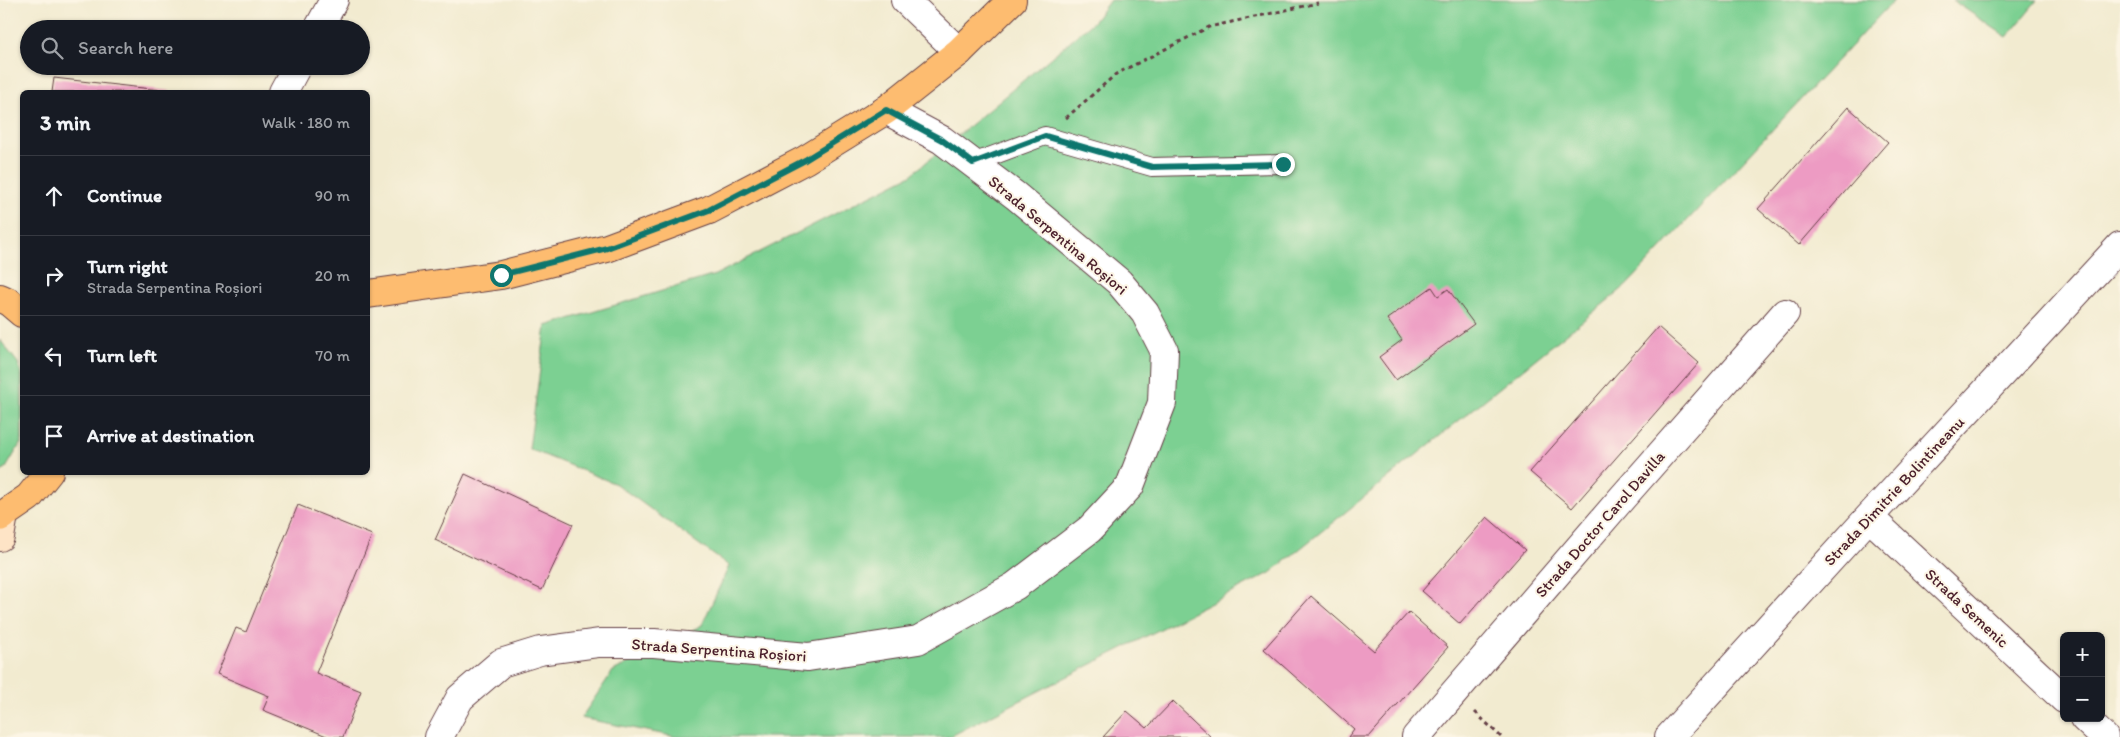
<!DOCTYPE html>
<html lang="en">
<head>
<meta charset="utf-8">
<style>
	body { margin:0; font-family:Itim,sans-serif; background:#20242c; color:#f1f3f6 }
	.controls { position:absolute; right:15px; bottom:15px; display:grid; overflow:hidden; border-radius:8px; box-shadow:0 1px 4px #0004 }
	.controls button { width:45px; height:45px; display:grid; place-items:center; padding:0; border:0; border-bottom:1px solid #363941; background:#171b24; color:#f1f3f6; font:25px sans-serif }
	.stop { position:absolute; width:15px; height:15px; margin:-11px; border:4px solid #0f766e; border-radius:50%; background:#fff }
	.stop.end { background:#0f766e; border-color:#fff; box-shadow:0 1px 5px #0008 }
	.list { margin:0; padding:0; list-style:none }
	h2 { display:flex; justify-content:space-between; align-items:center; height:65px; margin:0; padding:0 20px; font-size:21px }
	h2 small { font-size:16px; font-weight:400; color:#9ea1a6 }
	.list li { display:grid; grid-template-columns:32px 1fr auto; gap:15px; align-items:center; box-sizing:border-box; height:80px; padding:0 20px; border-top:1px solid #363941 }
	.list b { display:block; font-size:19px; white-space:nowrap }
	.list p { margin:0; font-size:16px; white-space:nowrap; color:#9ea1a6 }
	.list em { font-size:16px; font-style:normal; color:#9ea1a6 }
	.icon { flex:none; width:28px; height:28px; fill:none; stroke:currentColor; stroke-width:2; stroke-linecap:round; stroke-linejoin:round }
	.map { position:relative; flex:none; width:2120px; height:737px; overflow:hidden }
	.search { position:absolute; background:#171b24; box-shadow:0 1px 4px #0004; left:20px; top:20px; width:350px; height:55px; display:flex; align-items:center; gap:12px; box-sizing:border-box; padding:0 18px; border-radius:28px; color:#9ea1a6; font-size:19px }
	.panel { position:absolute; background:#171b24; box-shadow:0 1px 4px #0004; left:20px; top:90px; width:350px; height:385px; border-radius:8px }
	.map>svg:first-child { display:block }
</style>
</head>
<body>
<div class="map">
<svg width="2120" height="737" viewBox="0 0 2120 737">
	<rect width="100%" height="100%" fill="#fcf5e5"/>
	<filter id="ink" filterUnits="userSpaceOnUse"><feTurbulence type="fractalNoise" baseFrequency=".02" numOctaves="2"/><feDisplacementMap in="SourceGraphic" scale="10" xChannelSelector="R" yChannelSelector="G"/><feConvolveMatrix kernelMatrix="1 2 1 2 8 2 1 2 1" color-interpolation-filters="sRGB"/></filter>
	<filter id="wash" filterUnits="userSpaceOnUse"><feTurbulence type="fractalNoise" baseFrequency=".0096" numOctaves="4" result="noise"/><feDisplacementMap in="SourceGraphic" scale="20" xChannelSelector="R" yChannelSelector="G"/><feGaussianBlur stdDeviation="1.12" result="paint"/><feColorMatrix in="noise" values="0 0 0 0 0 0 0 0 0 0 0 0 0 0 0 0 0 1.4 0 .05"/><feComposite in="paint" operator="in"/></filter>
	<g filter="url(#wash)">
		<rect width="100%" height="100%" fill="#f2ebd0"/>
		<path fill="#7cd092" stroke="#63785e" d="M1110 0H1894L1627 285 1270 573 949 737H677L581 718 613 671 702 625 729 566 616 484 529 449 546 326 715 275 911 175 1094 21Z
			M1952 0H2038L2007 37Z
			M0 340 18 363 22 375V441L6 468 0 473Z"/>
		<g id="blocks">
			<path fill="#ed9bc3" d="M54 78 170 91V92H52Z
				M1848 107 1888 142 1799 245 1758 209Z
				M1432 287 1438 296 1448 289 1474 324 1396 380 1379 357 1402 340 1387 319Z
				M1658 327 1699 363 1572 508 1530 472Z
				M465 474 573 524 542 590 435 540Z
				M298 505 372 535 316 673 361 691 343 737H329L263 710 269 696 217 674 236 628 246 632Z
				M1487 517 1525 550 1460 624 1422 591Z
				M1311 596 1374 651 1409 612 1448 647 1369 737H1348L1354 729 1264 649Z
				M1173 701 1211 737H1103L1127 711 1147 728Z"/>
		</g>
	</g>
	<g filter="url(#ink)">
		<use href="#blocks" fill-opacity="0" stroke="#633e44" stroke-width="1"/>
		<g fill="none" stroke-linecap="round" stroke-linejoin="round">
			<g stroke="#633e44" stroke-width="20">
				<path id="lane" d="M973 163 1045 136 1152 167 1283 164"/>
			</g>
			<g stroke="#633e44" stroke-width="30">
				<path id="street" d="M905 0 959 52
					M318 29 334 0
					M283 92 297 66
					M1869 517 2064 699
					M2084 718 2104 737
					M439 737 460 698 501 663 540 651 599 643H654L808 657 918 640 1015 586 1090 529 1130 486 1162 403 1164 350 1145 313 1119 282 1016 196 942 140 886 110
					M1416 737 1622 498 1785 313
					M1669 737 1869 517 2120 246"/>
			</g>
			<g stroke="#633e44" stroke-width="30">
				<path id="secondary" d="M0 537 4 515"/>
			</g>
			<g stroke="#633e44" stroke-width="30">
				<path id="primary" d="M368 294 501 275 607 248 709 210 805 160 886 110 959 52 1012 0
					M0 298 9 302 22 313
					M0 517 29 497 49 472"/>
			</g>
			<path stroke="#633e44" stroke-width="3" stroke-dasharray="4 4" stroke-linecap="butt" d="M1066 118 1116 74 1209 27 1318 3
				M1475 712 1501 737"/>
			<use href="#lane" stroke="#fff" stroke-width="18"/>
			<use href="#street" stroke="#fff" stroke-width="28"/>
			<use href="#secondary" stroke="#fee4c6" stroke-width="28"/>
			<use href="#primary" stroke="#fdbc70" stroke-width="28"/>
		</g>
	</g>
	<g fill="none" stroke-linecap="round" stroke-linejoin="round" filter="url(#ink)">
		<path stroke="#0f766e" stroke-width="6" d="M501 275 607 248 709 210 805 160 886 110 942 140 973 163 1045 136 1152 167 1283 164"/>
	</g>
	<g text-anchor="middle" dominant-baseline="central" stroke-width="4" stroke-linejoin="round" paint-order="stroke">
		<g font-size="16" fill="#4a1f2b" stroke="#fcf5e5">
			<text transform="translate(1058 235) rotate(40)">Strada Serpentina Roșiori</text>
			<text transform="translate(1894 491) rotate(-47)">Strada Dimitrie Bolintineanu</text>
			<text transform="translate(1600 524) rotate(-49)">Strada Doctor Carol Davilla</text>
			<text transform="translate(1967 608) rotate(43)">Strada Semenic</text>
			<text transform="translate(719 650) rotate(4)">Strada Serpentina Roșiori</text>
		</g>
	</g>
</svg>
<div class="controls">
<button>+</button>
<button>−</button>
</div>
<div class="stop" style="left:501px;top:275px"></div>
<div class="stop end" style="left:1283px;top:164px"></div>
<div class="search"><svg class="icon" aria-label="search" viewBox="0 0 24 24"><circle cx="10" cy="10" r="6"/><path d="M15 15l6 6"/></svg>Search here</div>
<section class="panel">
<h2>3 min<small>Walk · 180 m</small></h2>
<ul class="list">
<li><svg class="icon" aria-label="ahead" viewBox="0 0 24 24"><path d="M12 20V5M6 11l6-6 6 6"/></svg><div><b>Continue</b></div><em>90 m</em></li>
<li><svg class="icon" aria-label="right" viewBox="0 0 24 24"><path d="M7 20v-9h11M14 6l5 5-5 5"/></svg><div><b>Turn right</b><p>Strada Serpentina Roșiori</p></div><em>20 m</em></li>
<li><svg class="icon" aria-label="left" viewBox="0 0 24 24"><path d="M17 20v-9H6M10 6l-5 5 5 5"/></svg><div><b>Turn left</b></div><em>70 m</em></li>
<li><svg class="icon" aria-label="arrive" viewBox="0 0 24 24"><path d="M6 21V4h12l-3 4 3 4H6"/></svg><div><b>Arrive at destination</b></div></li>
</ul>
</section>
</div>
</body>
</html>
